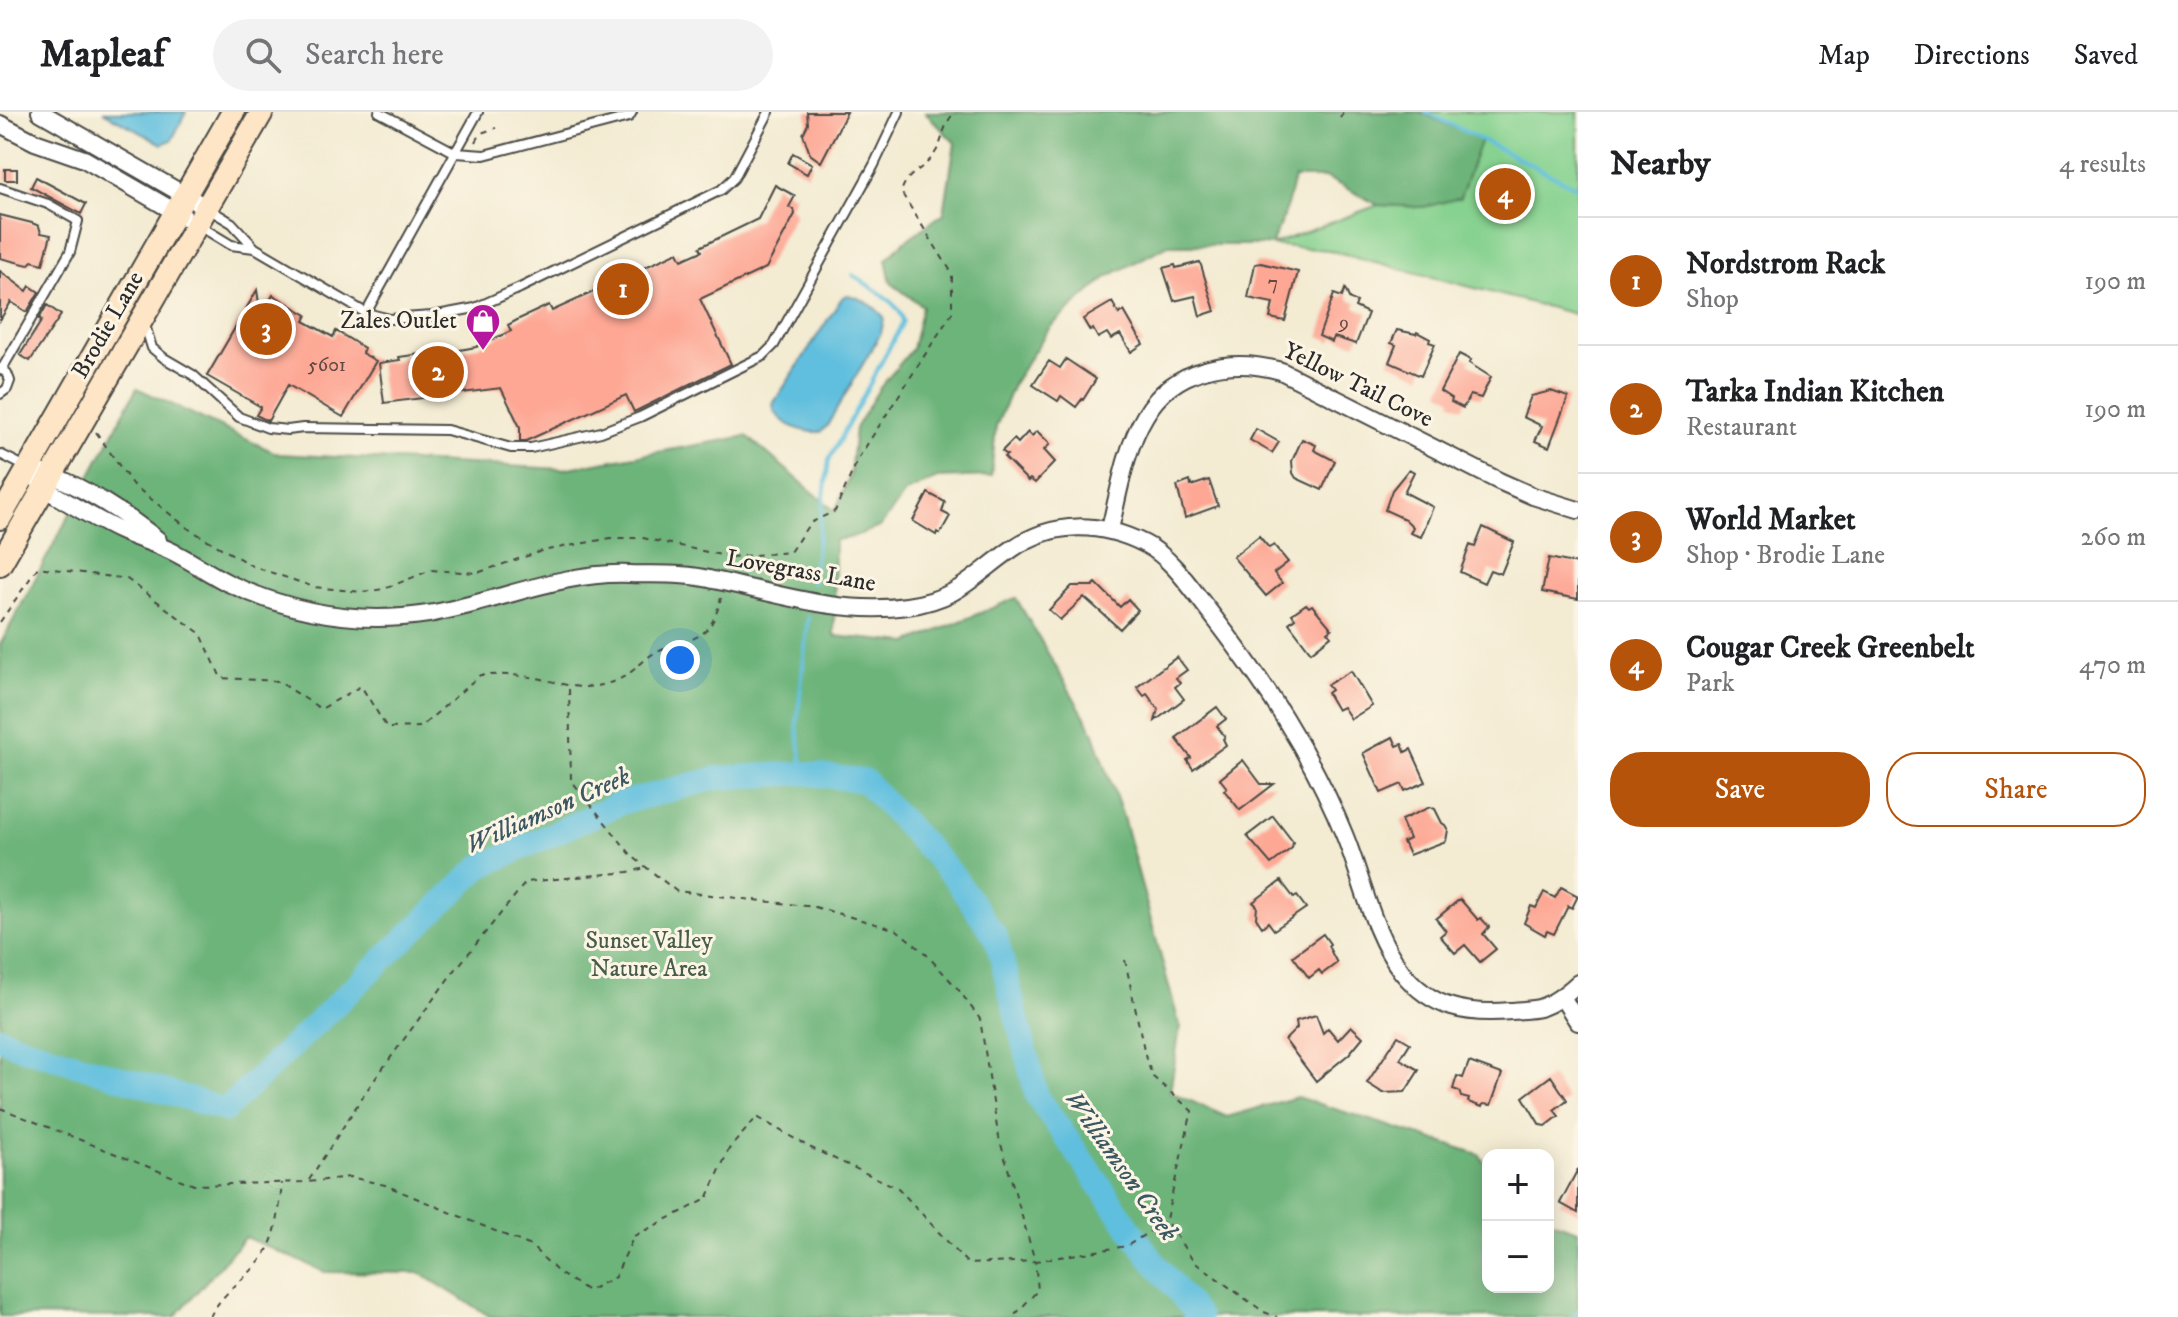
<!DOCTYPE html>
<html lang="en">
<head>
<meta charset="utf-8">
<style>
	body { margin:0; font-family:"IM FELL DW Pica",serif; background:#f2f2f2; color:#202124 }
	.controls { position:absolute; right:24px; bottom:24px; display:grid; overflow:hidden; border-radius:16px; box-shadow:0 4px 20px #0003 }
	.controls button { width:72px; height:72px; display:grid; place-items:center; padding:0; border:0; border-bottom:2px solid #e0e0e0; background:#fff; color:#202124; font:40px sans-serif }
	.you { position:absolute; left:680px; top:548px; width:28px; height:28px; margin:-20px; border:6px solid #fff; border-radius:50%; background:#1a73e8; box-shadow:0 0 0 12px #1a73e833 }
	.badge { display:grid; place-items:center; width:52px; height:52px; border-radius:50%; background:#b45309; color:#fff; font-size:26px; font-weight:700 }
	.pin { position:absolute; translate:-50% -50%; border:4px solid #fff; box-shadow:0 2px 8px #0006 }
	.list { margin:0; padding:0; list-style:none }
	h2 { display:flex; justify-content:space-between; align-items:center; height:104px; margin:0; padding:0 32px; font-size:34px }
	h2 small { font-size:26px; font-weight:400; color:#757577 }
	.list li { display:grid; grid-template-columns:52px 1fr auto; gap:24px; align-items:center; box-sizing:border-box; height:128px; padding:0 32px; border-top:2px solid #e0e0e0 }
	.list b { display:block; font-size:30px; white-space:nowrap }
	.list p { margin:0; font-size:26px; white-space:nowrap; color:#757577 }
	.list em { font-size:26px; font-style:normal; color:#757577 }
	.actions { display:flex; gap:16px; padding:24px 32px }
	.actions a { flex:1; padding:18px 0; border:2px solid #b45309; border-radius:32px; text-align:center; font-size:28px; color:#b45309 }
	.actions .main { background:#b45309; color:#fff }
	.icon { flex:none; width:44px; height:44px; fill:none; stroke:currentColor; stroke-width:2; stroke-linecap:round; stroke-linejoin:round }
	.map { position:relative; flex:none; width:1578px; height:1205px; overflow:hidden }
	header { display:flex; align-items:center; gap:48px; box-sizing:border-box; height:112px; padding:0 40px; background:#fff; border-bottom:2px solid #e0e0e0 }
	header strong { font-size:38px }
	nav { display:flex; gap:44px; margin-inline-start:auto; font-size:28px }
	.search { width:560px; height:72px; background:#f2f2f2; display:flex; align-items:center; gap:20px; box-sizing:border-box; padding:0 28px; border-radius:44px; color:#757577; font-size:30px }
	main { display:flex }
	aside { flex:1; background:#fff }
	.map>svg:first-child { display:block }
</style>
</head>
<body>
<header>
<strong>Mapleaf</strong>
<div class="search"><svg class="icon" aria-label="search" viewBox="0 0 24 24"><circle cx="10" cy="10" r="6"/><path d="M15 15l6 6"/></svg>Search here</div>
<nav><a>Map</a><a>Directions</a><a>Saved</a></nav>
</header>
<main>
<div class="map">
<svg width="1578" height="1205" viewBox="0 0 1578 1205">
	<rect width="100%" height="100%" fill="#fcf5e5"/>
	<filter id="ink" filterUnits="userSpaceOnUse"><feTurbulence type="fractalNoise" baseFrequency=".0125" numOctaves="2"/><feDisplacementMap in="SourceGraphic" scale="16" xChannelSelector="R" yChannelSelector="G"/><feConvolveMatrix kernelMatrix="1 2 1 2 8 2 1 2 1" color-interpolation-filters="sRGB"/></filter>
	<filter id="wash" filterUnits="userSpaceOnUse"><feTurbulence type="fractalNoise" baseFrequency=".006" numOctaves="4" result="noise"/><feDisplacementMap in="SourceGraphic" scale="32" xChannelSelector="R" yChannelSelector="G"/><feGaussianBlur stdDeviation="1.8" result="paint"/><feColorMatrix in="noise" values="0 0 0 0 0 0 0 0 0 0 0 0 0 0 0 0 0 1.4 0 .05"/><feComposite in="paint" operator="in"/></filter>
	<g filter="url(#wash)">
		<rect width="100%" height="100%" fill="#f3ebd2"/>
		<path fill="#87d290" stroke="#597e5e" stroke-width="2" d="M1268 0H1578V203L1329 138 1271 133 1378 93 1424 95Z"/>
		<path fill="#6db47a" stroke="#4c7052" stroke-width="2" d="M925 0H1420L1481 27 1460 86 1424 95 1378 93 1327 66H1294L1286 98 1271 133H1168L1107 165 1050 215 1014 270 996 315 991 364 937 366 906 380 880 415 849 426 835 428 834 524 908 531 1016 486 1093 619 1123 705 1180 915 1170 980 1227 1005 1297 985 1479 1042 1488 1055V1175H1548V1108L1578 1118V1205H491L420 1161 325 1160 245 1125 175 1205 0 1204V533L137 276 278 342 563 357 747 324 835 399 850 364 855 316 879 277 912 237 922 194 891 171 886 147 905 129 944 101 955 31Z"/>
		<path fill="#60bfde" stroke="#467584" stroke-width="2" d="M103 0H186L172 28 162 32Z
			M846 183C859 184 877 195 884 206L881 221 827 314 821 320C804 321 775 312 773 292L842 186Z"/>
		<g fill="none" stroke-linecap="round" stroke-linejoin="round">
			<path stroke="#60bfde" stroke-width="4" d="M1426 0 1578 76
				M812 471 829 348 903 210C902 191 868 174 853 163
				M803 661 797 613 808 505
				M1573 1205 1578 1199"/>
			<path stroke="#60bfde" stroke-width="24" d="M0 926 24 936 225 998 480 755 621 691 717 666 803 661 865 669 954 765 996 825 1037 984 1150 1145 1199 1205"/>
		</g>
		<g id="blocks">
			<path fill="#fda794" d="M807 0H847L821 50 810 42 803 22 808 12Z
				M793 41 812 52 807 62 788 51Z
				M5 57H17V68H5Z
				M36 65 86 92 81 102 31 75Z
				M775 73 795 84 789 95 794 98 795 102 766 156 700 187 731 252 634 300 626 283 526 329H520V315L501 276 384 291 379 251 400 248 399 245 421 242V245L476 235 511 219 508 213 519 207 549 193 552 199 600 177 597 171 636 152 639 158 678 140 682 148 702 139 700 135 758 107Z
				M0 103 32 111 39 114 41 121 51 123 43 152 32 149 28 153 0 146Z
				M1200 150 1215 199 1200 204 1195 184 1174 189 1163 156 1175 153 1176 156Z
				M1261 151 1298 160 1285 209 1270 206 1273 191 1248 186 1255 152Z
				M0 159 27 179 30 174 39 180 27 200 11 190 0 208Z
				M1345 177 1350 188 1357 190 1355 195 1368 201 1356 232 1334 225 1332 230 1319 224 1334 182 1342 185Z
				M257 178 261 205 273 183 307 203 304 209 333 225 336 219 364 236 362 241 376 249 343 305 288 273 268 309 256 303 261 295 207 264Z
				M1112 190 1119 202 1124 199 1143 232 1131 240 1120 222 1111 227 1107 221 1098 226 1093 217 1090 219 1083 207Z
				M47 193 61 203 30 249 20 243 42 208 39 207Z
				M1397 218 1416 222 1417 220 1430 227 1429 230 1435 232 1421 264 1389 250 1396 233 1391 231Z
				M1459 242 1471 248 1469 251 1491 265 1481 286 1470 283 1463 296 1451 290 1452 287 1440 279Z
				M1066 247 1096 267 1083 288 1082 287 1076 295 1061 284 1058 289 1033 273 1049 249 1060 256Z
				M1551 279 1568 285 1549 335 1535 329 1542 314 1523 305 1531 284Z
				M1256 317 1279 330 1272 341 1250 328Z
				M1037 319 1050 332 1044 338 1055 350 1035 371 1030 367 1028 369 1004 345 1007 343 1002 339 1014 327 1018 331 1028 320 1032 324Z
				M1302 327 1316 333 1314 338 1335 349 1322 378 1296 366 1293 361 1292 349Z
				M1409 357 1414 360 1404 380 1433 395 1421 425 1410 421 1413 415 1405 407 1385 398 1392 378Z
				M1209 368 1218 394 1185 406 1177 374 1190 369 1191 374Z
				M928 381 945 390 942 400 950 404 940 422 937 420 936 423 913 409Z
				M1483 415 1514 430 1501 462 1490 458 1484 471 1460 460 1470 433 1475 435Z
				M1259 424 1269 436 1274 433 1288 450 1274 461 1282 471 1266 484 1233 445Z
				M1549 446 1578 452V487L1542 480Z
				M1096 471 1120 495 1128 487 1138 498 1120 517 1084 485 1060 508 1049 498 1072 474H1093Z
				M1306 492 1309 495 1312 493 1332 517 1328 520 1331 524 1311 540 1289 511 1295 506 1292 502Z
				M1177 545 1187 558 1176 566 1180 571 1175 575 1184 587 1155 609 1158 597 1147 582 1144 584 1137 575Z
				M1351 559 1372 594 1351 607 1343 595 1337 598 1327 581 1331 578 1327 573Z
				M1217 595 1226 607 1217 614 1225 625 1223 627 1226 633 1193 657 1187 648 1191 646 1176 626Z
				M1393 625 1397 634 1402 632 1405 640 1411 637 1426 670 1405 679 1402 672 1381 681 1363 641Z
				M1243 648 1261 672H1274L1240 698 1224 678 1227 676 1220 667Z
				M1430 695 1435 697 1442 711 1445 713 1448 718 1446 729 1409 743 1403 730 1409 727 1401 708Z
				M1273 704 1293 730 1292 736 1271 752 1247 724Z
				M1281 769 1294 786 1297 784 1306 796 1274 818 1268 810 1262 815 1256 806 1257 794 1253 790Z
				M1561 775 1578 784 1572 796 1568 794 1554 822 1547 819 1545 823 1524 811 1531 794 1536 796 1544 780 1555 786Z
				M1460 787 1478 808 1481 806 1489 815 1483 822 1496 837 1480 850 1465 833 1455 841 1440 824 1446 819 1436 807Z
				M1323 822 1330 832 1328 834 1337 851 1322 862 1319 858 1309 866 1293 844Z
				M1316 903 1323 921 1328 916 1338 928 1351 914 1363 925 1349 942 1316 969 1285 928 1297 916 1296 909Z
				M1398 924 1410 931 1400 947 1419 958 1405 980 1383 981 1367 971Z
				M1469 950 1502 962 1491 993 1483 992 1482 995 1468 990 1469 987 1461 985 1459 979 1453 977 1457 964 1463 966Z
				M1551 964 1567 988 1554 998 1559 1004 1546 1014 1540 1013 1523 985Z
				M1578 1057V1101L1560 1091Z"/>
		</g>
	</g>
	<g filter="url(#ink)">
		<use href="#blocks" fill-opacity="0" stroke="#494844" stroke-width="2"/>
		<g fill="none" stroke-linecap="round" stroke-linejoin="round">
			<g stroke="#494844" stroke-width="12">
				<path id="service" d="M379 0 456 41 484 43 629 5 632 0
					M0 76 48 92 78 109 70 140 2 257
					M207 96 232 111 255 136 366 201 390 207 432 204 475 196 520 176 721 78 734 66 769 0
					M198 113 231 133 254 136
					M366 201 478 0
					M145 213 152 236 164 246 193 263 239 305 268 316 288 318 303 316 447 318 511 336H531L601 320 640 305 763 244 774 233 874 53 899 0
					M0 257 7 261 10 269 7 277 0 282
					M0 342 28 356"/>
			</g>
			<g stroke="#494844" stroke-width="20">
				<path id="minor" d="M40 0 207 96
					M0 12 35 30 84 47 184 105
					M44 361C78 371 130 405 158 428
					M39 370 45 377C69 391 93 406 118 418 135 426 154 431 171 439 190 448 208 461 228 471 292 501 358 513 428 502 496 491 560 459 630 462 654 463 680 461 704 466 770 479 839 504 907 494 959 487 973 464 1012 437 1054 408 1101 410 1145 432 1171 445 1191 476 1209 499 1264 570 1310 639 1344 722 1363 768 1372 821 1402 860 1432 897 1467 903 1511 899 1520 898 1531 898 1539 896 1554 892 1567 881 1578 871
					M1110 417C1119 380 1125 337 1145 304 1173 255 1231 245 1281 259L1499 369 1533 384 1578 398
					M1562 885 1578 910"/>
			</g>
			<g stroke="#494844" stroke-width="26">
				<path id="secondary" d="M0 406 233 0
					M0 452 262 0"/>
			</g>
			<path stroke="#494844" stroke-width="2" stroke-dasharray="6 6" stroke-linecap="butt" d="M1340 6 1344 0
				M476 30 481 21 496 16
				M96 320 132 372 189 417 252 454 314 475 361 480 384 477 431 458 477 461 542 439 611 426H643L730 445
				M728 456 730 445 790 440 810 411 835 399 859 345 952 201V161L901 80C908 58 924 59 935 41 945 26 941 15 955 0
				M0 510 38 455 127 467 201 522 221 566 278 569 321 597 361 574 387 616 421 615 480 563C496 563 514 562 530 565 560 569 576 581 609 571 635 564 643 544 661 538 697 524 710 529 721 486
				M569 577 571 668 632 744 676 779 815 795 897 818 926 842 958 877 980 907 998 1022 1035 1149 1127 1134 1166 1109 1194 1150 1264 1200 1277 1205
				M1125 848 1146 947 1153 965 1192 999 1166 1107
				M0 996 194 1073 308 1070 350 1065 385 1073 531 1134 559 1161 588 1179 615 1165 634 1124 707 1087 729 1037 757 1005 809 1035 898 1076 968 1152 1035 1149 1038 1178 1013 1205
				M309 1068 367 978 448 867 526 770 628 760 646 756
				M210 1205C221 1181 244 1169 260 1149 278 1126 279 1099 282 1071"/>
			<use href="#service" stroke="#fff" stroke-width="8"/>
			<use href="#minor" stroke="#fff" stroke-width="16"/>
			<use href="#secondary" stroke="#fde5c5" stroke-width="22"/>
		</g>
	</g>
	<defs>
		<g id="shop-pin" transform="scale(1.8)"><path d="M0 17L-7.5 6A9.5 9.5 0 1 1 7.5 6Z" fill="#b5179e" stroke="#fcf5e5"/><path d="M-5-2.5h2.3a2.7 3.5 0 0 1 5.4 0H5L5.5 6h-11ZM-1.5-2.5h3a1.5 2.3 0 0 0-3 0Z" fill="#fff"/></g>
	</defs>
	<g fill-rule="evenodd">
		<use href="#shop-pin" x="483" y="209"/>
	</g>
	<g text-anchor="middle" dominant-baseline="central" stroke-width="6" stroke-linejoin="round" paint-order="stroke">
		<g font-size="20" fill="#604a45">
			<text x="1273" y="171">7</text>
			<text x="1344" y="211">9</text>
			<text x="327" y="253">5601</text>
		</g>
		<g font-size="24" fill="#2b2b2b" stroke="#fcf5e5" text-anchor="end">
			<text x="457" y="209">Zales Outlet</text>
		</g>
		<g font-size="24" fill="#2b2b2b" stroke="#fcf5e5">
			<text transform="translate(108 213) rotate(-60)">Brodie Lane</text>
			<text transform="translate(1358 273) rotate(26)">Yellow Tail Cove</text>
			<text transform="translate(801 459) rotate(10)">Lovegrass Lane</text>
		</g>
		<g font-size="24" fill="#475d49" stroke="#fcf5e5">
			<text x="649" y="829">Sunset Valley<tspan x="649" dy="28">Nature Area</tspan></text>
		</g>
		<g font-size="26" font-style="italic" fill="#3b5761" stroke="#fcf5e5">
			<text transform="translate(548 699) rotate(-24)">Williamson Creek</text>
			<text transform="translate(1121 1054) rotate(55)">Williamson Creek</text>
		</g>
	</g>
</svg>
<div class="controls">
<button>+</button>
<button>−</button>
</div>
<div class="you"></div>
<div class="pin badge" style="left:623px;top:177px">1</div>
<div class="pin badge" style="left:438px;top:260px">2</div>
<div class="pin badge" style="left:266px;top:217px">3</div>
<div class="pin badge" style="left:1505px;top:82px">4</div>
</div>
<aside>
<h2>Nearby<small>4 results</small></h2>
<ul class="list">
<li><span class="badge">1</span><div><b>Nordstrom Rack</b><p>Shop</p></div><em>190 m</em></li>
<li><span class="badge">2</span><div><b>Tarka Indian Kitchen</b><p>Restaurant</p></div><em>190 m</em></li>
<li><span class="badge">3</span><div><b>World Market</b><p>Shop · Brodie Lane</p></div><em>260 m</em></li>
<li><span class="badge">4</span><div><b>Cougar Creek Greenbelt</b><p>Park</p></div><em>470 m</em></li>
</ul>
<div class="actions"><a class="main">Save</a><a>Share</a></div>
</aside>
</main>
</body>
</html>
